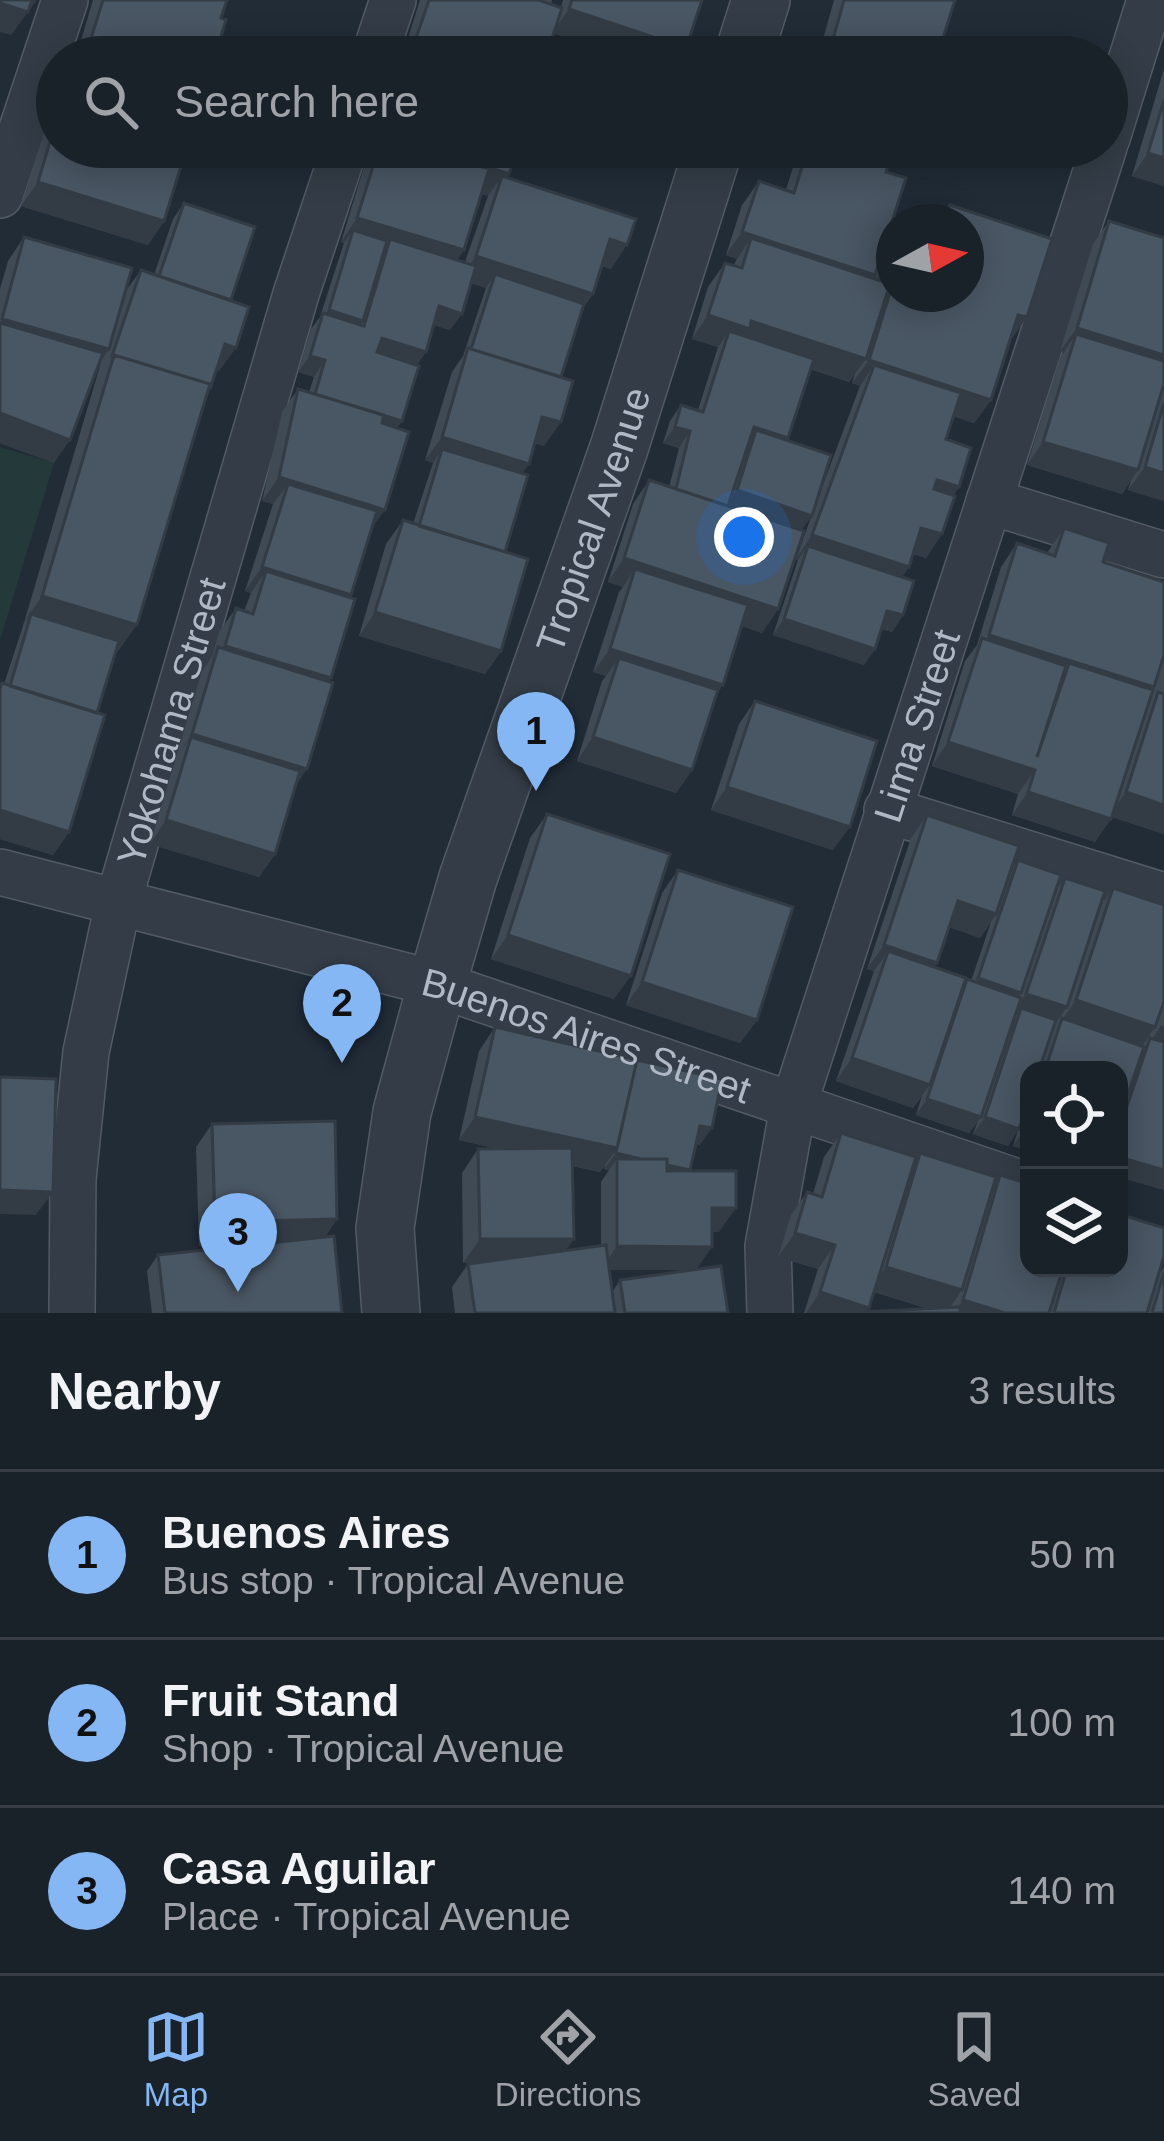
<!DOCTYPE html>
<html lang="en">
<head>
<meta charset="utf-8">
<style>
	body { margin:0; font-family:Arial,sans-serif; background:#262e35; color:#f1f3f6 }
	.controls { position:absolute; right:36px; bottom:36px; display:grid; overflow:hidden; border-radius:24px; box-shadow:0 6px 30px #0003 }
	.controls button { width:108px; height:108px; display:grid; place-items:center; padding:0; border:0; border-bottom:3px solid #373e46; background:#192129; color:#f1f3f6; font:60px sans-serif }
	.compass { position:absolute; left:876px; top:204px; width:108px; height:108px; border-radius:50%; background:#192129; box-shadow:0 6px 30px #0003; rotate:82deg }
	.you { position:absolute; left:744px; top:537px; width:42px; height:42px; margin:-30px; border:9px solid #fff; border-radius:50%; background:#1a73e8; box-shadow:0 0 0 18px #1a73e833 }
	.badge { display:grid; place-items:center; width:78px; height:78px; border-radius:50%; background:#84b7f3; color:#111; font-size:39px; font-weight:700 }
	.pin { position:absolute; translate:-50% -99px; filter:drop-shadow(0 3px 6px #0008) }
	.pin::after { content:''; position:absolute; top:63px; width:42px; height:36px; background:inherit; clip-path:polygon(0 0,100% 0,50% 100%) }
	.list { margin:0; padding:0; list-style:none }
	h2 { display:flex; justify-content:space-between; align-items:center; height:156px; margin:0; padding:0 48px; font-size:51px }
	h2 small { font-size:39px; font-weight:400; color:#9fa3a8 }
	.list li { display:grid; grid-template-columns:78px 1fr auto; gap:36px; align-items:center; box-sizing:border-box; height:168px; padding:0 48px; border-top:3px solid #373e46 }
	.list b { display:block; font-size:45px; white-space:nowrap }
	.list p { margin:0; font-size:39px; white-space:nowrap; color:#9fa3a8 }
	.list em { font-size:39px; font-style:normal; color:#9fa3a8 }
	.icon { flex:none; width:66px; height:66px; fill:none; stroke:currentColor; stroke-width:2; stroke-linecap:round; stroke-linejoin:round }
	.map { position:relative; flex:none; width:1164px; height:1313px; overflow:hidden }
	.search { position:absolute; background:#192129; box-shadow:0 6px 30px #0003; left:36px; right:36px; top:36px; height:132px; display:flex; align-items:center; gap:30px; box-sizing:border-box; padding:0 42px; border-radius:66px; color:#9fa3a8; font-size:45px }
	.sheet { height:660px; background:#192129 }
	nav { display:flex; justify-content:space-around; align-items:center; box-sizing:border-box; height:168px; border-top:3px solid #373e46; background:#192129; font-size:33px; color:#9fa3a8 }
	nav a { display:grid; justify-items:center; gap:6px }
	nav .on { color:#84b7f3 }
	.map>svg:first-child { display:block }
</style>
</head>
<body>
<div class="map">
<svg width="1164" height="1313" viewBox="0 0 1164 1313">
	<rect width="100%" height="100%" fill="#212c37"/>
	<path fill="#243939" d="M0 447 54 463 0 640Z"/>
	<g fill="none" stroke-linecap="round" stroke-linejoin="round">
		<g stroke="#525b65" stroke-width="48">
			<g id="minor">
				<path d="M374 57 393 0"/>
				<path d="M1107 138 1150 0"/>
				<path d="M0 195 65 0"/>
				<path d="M989 501 1164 555"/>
				<path d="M887 810 1164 896"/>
				<path id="s1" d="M0 872 437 984 1029 1186"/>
				<path id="s2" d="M72 1313 73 1179 86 1052 119 899 296 294 345 147"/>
				<path id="s3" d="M770 1313 768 1246 793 1107 1104 147"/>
			</g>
		</g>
		<g stroke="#525b65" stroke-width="60">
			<g id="tertiary">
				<path d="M743 57 761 0"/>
				<path id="s4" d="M391 1313 385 1228 402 1112 437 984 468 878 619 448 714 147"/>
			</g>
		</g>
		<use href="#minor" stroke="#343d47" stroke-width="45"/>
		<use href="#tertiary" stroke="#343d47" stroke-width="57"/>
	</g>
	<path fill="#3f4a55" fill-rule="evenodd" d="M93 0H227L221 18 215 57H76Z
		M420 0H552L551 4 561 7 563 0H702L554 33 546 57H402Z
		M834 0H955L937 57H818Z
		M1164 69V186L1132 176Z
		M57 91V147L164 221 148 245 21 206Z
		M373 147H518L507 178 611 269 602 266 593 294 583 308 561 377 544 446 535 443 522 473 505 552 501 651 485 674 359 636 386 544 403 520 413 524 433 463 425 460 452 372 463 356 486 288 471 283 450 330 434 325 426 352 417 365 397 428 372 528 350 598 328 681 275 854 259 877 150 844 202 671 212 657 219 632 236 608 244 611 251 593 245 591 273 504 262 501 282 412 298 389 309 392 314 377 298 372 311 329 320 317 344 243 341 242 366 160ZM481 194 488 196 465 262 457 260 464 250Z
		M799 147H894L886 172 906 178 885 245 894 232V294H966V222H938L950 205 1052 239 1027 317 1010 341 991 400 974 423 953 416 946 439 971 448 959 487 953 496H955L942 534 926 558 913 554 909 567 902 577 914 581 903 615 892 632 882 629 875 649 864 665 773 635 798 560 796 559 811 517 801 530 804 531 778 609 762 633 742 626 723 685 716 694 692 770 676 793 577 761 602 681 606 676 593 672 619 592 623 587 608 582 633 504 649 480 669 487 679 448 663 443 670 421 681 405 698 410 718 347 692 339 708 287 725 263 733 266 737 259 726 255 742 205 759 181 786 190ZM810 369 849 382 855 374 852 383 860 386 815 506 831 455 787 440Z
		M184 203 231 300 219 371 216 370 207 394 115 654 97 713 69 832 53 855 0 839V686L4 684 23 626 102 359 54 463 0 443V289L8 261 24 237 125 292 141 270 154 275 173 219Z
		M1109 221 1164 238V501L1128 490 1131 480 1122 494 1027 465 1060 357 1064 352 1060 351 1093 244Z
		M1064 528 1103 562 1164 582V834L1112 817 1095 842 1012 815 1018 794 932 766 965 661 977 645 1001 567 1017 543 1047 553Z
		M755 701 833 850 711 810 739 724Z
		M547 814 614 999 491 959 530 838Z
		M927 815 1012 868 1018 860 1056 891 1065 878 1101 906 1113 888 1164 905V1190L1119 1177V1070H1029V1151L1013 1146 1018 1130 1008 1146 973 1134 978 1121 969 1133 916 1115 922 1096 913 1108 836 1081 874 971 867 969 911 838ZM991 922 971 981 964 984 934 967 949 927 980 938Z
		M678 870 757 1020 740 1043 626 1005 662 893Z
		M495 1027 700 1145 696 1144 689 1171 719 1232H712L697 1269 728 1313H455L452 1287 468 1264 476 1263H463L462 1173 478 1149H498L459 1140 479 1051ZM605 1165 604 1169 609 1170 601 1182V1246L565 1251 574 1239 572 1166 600 1172ZM610 1270H689L620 1280 613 1291Z
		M212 1124 337 1219 325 1237 342 1313H152L147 1271 158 1255 257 1244 199 1246 196 1147Z
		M841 1133 914 1162 920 1153 994 1184 1000 1175 1029 1268H1119L1159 1274 1164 1267V1313H804L818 1269 778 1257 791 1215 807 1192 813 1194 824 1157ZM874 1292 929 1309 867 1312Z"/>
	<path fill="#333c45" d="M37 0 11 35 0 32V3Z
		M569 9 686 48 680 57H625L552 33Z
		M379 147H429L509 174 496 193 502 176 488 196 376 158Z
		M1148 153 1164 158V186L1132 176Z
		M38 182 164 221 148 245 21 206Z
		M357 218 464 250 447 274 390 239 380 254 353 230 344 243 341 242Z
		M742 232 875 275 859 299 751 238 737 259 726 255Z
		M610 239 627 245 611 269 594 263Z
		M476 256 593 294 576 318 495 274 486 288 460 280Z
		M882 270 894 274V277L879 298 865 294Z
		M439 306 462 314 450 330 428 323Z
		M329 310 363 321 351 337 317 326Z
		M708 315 751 321 866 359 849 382 738 345 729 331 718 347 692 339Z
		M1018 315 1027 317 1010 341Z
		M2 319 109 349 93 373 0 346Z
		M1077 328 1164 355V374L1076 334 1064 352 1060 351Z
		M382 338 426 352 415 368 370 354Z
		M225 344 236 348 219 371 209 367Z
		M310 356 325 360 314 377 298 372Z
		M869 360 991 400 974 423 866 388 874 365 860 386 852 383Z
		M315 394 402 421 391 438Z
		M0 413 70 440 54 463 0 443Z
		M542 417 561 422 544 446 526 440Z
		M675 427 690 431 679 448 663 443Z
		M442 437 529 464 512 488 442 449 433 463 425 460Z
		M1043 442 1138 470 1122 494 1027 465Z
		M1145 467 1164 473V501L1128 490Z
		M279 477 385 510 368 533 288 484 273 504 262 501Z
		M937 480 959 487 943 511 920 503Z
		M737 490 812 516 800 532 725 507Z
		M921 528 942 534 926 558 905 551Z
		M812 535 909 567 892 591 808 546 798 560 796 559Z
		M624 558 778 609 762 633 629 589 635 569 623 587 608 582Z
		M262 567 351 595 335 619 266 571 251 593 245 591Z
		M42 596 137 625 116 654 27 627 31 614 21 626Z
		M887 611 903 615 892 632 876 627Z
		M375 612 501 651 485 674 359 636Z
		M784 619 875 649 864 665 773 635Z
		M989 635 1154 687 1138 710 1069 663 1055 684 977 652Z
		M225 646 331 678 314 702 215 660Z
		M610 649 723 685 706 709 619 658 606 676 593 672Z
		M192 734 307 769 291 793 191 737 176 757Z
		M593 737 692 770 676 793 577 761Z
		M948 742 1035 770 1018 794 932 766Z
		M727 787 850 827 833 850 711 810Z
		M1028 792 1111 819 1095 842 1012 815Z
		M1126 792 1164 805V834L1109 816Z
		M0 810 69 832 53 855 0 839Z
		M166 820 275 854 259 877 150 844Z
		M958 901 996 914 980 938 941 924Z
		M508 935 631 976 614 999 491 959Z
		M884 945 937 963 920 987 888 951 874 971 867 969Z
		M978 978 1021 993 1010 1009 967 994Z
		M642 982 757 1020 740 1043 626 1005Z
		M1026 994 1067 1007 1055 1024 1015 1010Z
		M1076 1000 1155 1027 1139 1051 1059 1024Z
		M1161 1026H1164V1056L1145 1049Z
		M852 1058 930 1085 913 1108 836 1081Z
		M927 1099 981 1117 969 1133 916 1115Z
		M475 1117 617 1148 600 1172 459 1140Z
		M985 1117 1019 1129 1008 1146 973 1134Z
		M700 1126 712 1128 700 1145 688 1142Z
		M1025 1129 1029 1131V1151L1013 1146Z
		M616 1153 690 1170 678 1186 617 1159 609 1170 604 1169Z
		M1119 1157 1164 1170V1190L1119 1177Z
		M0 1190 53 1192 36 1215 0 1214Z
		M712 1208H736L719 1232H695Z
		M337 1219 321 1243 199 1246 215 1222Z
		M795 1233 835 1245 818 1269 778 1257Z
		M480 1239H574L557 1262 463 1263Z
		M617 1246 712 1247 696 1270H601Z
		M886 1267 962 1290 946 1313H943L869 1290Z
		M820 1292 869 1308 866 1313H806Z
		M963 1300 1005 1313H954Z"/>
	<path fill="#495663" stroke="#333c45" stroke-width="3" d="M0 0H32L28 12 0 3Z
		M103 0H227L221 18 226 20 215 57H85Z
		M429 0H539L562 8 546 57H442L413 47Z
		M572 0H702L686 48 569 9Z
		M844 0H955L937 57H828Z
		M414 50 434 57H411Z
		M1164 100V158L1148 153Z
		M57 118V147H187L164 221 38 182Z
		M379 147H416L489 169 464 250 357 218Z
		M429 147H518L509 174Z
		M808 147H894L886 172 906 178 875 275 742 232 759 181 794 193Z
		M502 176 636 219 627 245 610 239 593 294 476 256Z
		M184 203 255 227 231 300 159 276Z
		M950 205 1052 239 1027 317 1018 315 991 400 869 360 894 280V294H966V222H945Z
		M1109 221 1164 238V355L1077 328Z
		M353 230 387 241 363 321 329 310Z
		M894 233V274L882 270Z
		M24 237 132 268 109 349 2 319Z
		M751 238 890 284 866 359 751 321 750 329 708 315 725 263 742 268Z
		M390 239 476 266 462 314 439 306 426 352 382 338 377 352 419 366 402 421 315 394 325 360 310 356 323 313 364 326Z
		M141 270 249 307 236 348 225 344 210 389V384L114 355V357L112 356Z
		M495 274 584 304 561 377 471 349Z
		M0 323 103 353 70 440 0 413Z
		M729 331 814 359 788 438 754 427 728 506 676 489 690 431 675 427 681 405 703 412Z
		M1076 334 1164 361V384L1138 470 1043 442Z
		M468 348 573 381 561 422 542 417 529 464 442 437Z
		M114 355 210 384 137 625 42 596Z
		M874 365 961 393 946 439 971 448 959 487 937 480 934 489 955 496 942 534 921 528 909 567 812 535Z
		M298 389 384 415 382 423 409 432 385 510 279 477Z
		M1164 403V473L1145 467Z
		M756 430 831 455 812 516 737 490Z
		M442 449 528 475 505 552 419 526Z
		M649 480 804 531 778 609 624 558Z
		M288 484 377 511 351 595 262 567Z
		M403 520 528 559 501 651 375 612Z
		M1064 528 1109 543 1103 562 1164 582V655L1154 687 989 635 1017 543 1055 556Z
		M808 546 914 581 903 615 887 611 875 649 784 619Z
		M635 569 748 605 723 685 610 649Z
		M266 571 355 599 331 678 225 646 236 608 253 614Z
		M31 614 119 641 97 713 10 686Z
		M982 638 1066 666 1037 757 1069 663 1153 690 1111 819 1028 792 1035 770 948 742Z
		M218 647 333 683 307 769 192 734Z
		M619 658 718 690 692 770 593 737Z
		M2 683 105 715 69 832 0 810V689Z
		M1158 692 1164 694V805L1126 792Z
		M755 701 877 741 850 827 727 787Z
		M191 737 300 771 275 854 166 820Z
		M547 814 670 854 631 976 508 935Z
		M927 815 1019 846 996 914 958 901 937 963 884 945Z
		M1018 860 1061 875 1021 993 978 978Z
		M678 870 793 907 757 1020 642 982Z
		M1065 878 1105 891 1067 1007 1026 994Z
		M1113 888 1164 905V1002L1155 1027 1076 1000Z
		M888 951 966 978 930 1085 852 1058Z
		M967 979 1021 998 981 1117 927 1099Z
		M1021 1008 1056 1020 1039 1070H1029V1100L1019 1129 985 1117Z
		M1062 1018 1144 1047 1119 1120V1070H1045Z
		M495 1027 637 1060 617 1148 475 1117Z
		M1150 1038 1164 1042V1170L1119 1157V1130Z
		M637 1060 722 1079 712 1128 700 1126 690 1170 667 1165V1159H641L616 1153Z
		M0 1077 56 1079 53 1192 0 1190Z
		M335 1121 337 1219 215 1222 212 1124Z
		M841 1133 916 1157 869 1308 820 1292 835 1245 795 1233 807 1192 822 1197Z
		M572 1148 574 1239H480L478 1149Z
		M920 1153 996 1177 962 1290 886 1267Z
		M617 1159H667V1171H736V1208H712V1247L617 1246Z
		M1000 1175 1029 1184V1268H1063L1049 1313H1005L963 1300Z
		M1119 1214 1164 1228V1256L1147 1313H1054L1067 1268H1119Z
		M334 1236 342 1313H165L158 1255Z
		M606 1245 615 1313H475L468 1264Z
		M721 1266 728 1313H625L620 1280Z
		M1164 1272V1313H1152Z
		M960 1307V1313H840Z"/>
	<g text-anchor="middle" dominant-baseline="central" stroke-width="9" stroke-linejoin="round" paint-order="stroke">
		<g font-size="39" fill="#afb8c4" stroke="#1a222c">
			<text stroke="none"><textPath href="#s4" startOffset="825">Tropical Avenue</textPath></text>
			<text stroke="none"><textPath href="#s2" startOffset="603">Yokohama Street</textPath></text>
			<text stroke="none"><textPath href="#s3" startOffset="609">Lima Street</textPath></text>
			<text stroke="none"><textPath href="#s1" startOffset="609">Buenos Aires Street</textPath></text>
		</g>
	</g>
</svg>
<div class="controls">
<button><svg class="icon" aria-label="locate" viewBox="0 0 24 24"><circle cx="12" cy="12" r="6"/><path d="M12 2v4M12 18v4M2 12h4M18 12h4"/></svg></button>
<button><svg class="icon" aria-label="layers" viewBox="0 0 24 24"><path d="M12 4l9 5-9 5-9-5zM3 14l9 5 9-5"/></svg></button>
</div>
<svg class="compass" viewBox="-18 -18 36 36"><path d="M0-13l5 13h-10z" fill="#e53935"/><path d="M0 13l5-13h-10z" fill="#9fa3a8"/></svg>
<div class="you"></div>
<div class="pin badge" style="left:536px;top:791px">1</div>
<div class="pin badge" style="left:342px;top:1063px">2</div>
<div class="pin badge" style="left:238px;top:1292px">3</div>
<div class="search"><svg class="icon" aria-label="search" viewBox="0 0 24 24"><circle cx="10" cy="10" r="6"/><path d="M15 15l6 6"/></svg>Search here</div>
</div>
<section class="sheet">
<h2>Nearby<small>3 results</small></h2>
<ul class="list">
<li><span class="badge">1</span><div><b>Buenos Aires</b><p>Bus stop · Tropical Avenue</p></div><em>50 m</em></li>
<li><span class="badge">2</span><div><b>Fruit Stand</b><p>Shop · Tropical Avenue</p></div><em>100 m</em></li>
<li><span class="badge">3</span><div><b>Casa Aguilar</b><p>Place · Tropical Avenue</p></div><em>140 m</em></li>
</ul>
</section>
<nav>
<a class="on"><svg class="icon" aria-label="map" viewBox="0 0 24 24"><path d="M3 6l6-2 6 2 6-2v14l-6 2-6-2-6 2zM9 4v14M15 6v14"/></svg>Map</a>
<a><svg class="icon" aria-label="directions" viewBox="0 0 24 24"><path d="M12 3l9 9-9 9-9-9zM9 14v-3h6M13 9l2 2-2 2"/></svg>Directions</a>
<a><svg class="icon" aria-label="saved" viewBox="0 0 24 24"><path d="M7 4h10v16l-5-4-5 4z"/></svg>Saved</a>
</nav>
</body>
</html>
